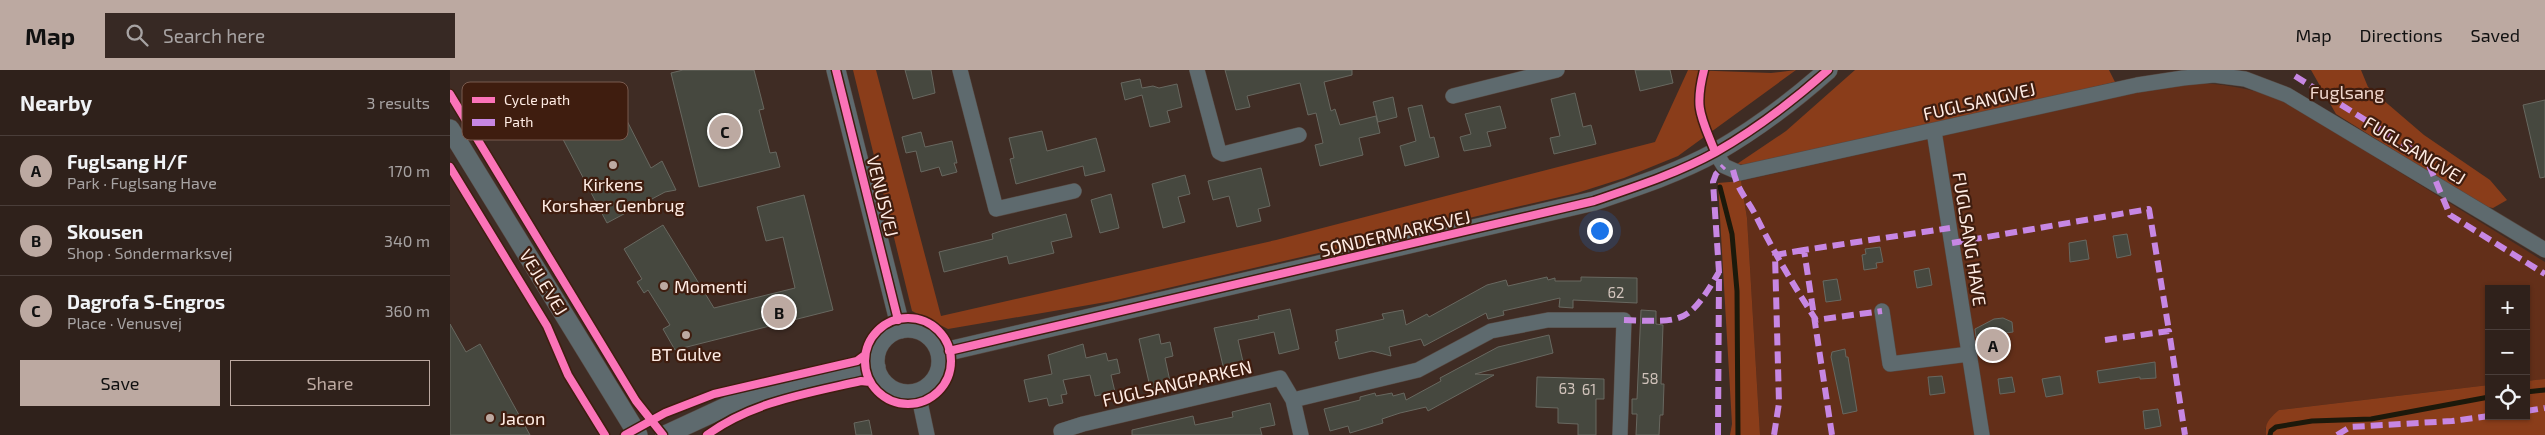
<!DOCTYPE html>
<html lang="en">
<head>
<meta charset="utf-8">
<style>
	body { margin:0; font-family:"Exo 2",sans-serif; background:#372924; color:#f1f3f6 }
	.controls { position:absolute; right:15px; bottom:15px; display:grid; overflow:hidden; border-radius:0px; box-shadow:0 1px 4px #0004 }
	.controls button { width:45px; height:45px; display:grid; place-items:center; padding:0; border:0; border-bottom:1px solid #4a3e3a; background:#2f211b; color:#f1f3f6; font:25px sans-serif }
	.you { position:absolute; left:1149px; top:160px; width:18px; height:18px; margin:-12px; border:4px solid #fff; border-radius:50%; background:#1a73e8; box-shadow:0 0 0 8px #1a73e833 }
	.badge { display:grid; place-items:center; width:32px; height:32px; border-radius:50%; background:#bca9a1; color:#111; font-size:16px; font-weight:700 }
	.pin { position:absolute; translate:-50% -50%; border:2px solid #fff; box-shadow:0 1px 5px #0006 }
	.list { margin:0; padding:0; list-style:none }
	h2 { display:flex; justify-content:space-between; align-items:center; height:65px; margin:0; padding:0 20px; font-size:21px }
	h2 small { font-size:16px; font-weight:400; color:#a7a3a3 }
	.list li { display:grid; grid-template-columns:32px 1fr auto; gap:15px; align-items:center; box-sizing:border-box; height:70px; padding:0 20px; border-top:1px solid #4a3e3a }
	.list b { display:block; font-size:19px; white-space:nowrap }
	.list p { margin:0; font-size:16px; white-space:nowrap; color:#a7a3a3 }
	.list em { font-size:16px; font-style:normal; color:#a7a3a3 }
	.actions { display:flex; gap:10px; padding:15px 20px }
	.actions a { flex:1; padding:11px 0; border:1px solid #bca9a1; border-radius:0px; text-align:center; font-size:18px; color:#bca9a1 }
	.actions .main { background:#bca9a1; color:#111 }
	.icon { flex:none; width:28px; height:28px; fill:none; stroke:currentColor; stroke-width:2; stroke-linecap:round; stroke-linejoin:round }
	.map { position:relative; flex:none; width:2095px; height:365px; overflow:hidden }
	header { display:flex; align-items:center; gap:30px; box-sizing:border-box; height:70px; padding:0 25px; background:#bca9a1; color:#111 }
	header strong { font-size:24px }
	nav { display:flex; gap:28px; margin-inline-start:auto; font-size:18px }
	.search { width:350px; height:45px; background:#372924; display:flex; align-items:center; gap:12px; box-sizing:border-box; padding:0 18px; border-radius:0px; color:#a7a3a3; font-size:19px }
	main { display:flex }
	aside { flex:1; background:#2f211b }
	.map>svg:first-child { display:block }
</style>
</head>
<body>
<header>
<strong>Map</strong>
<div class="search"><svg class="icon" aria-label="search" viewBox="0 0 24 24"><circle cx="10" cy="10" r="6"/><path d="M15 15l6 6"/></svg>Search here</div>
<nav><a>Map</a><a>Directions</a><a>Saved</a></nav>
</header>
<main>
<aside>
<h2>Nearby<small>3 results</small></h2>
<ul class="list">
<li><span class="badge">A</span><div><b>Fuglsang H/F</b><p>Park · Fuglsang Have</p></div><em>170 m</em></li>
<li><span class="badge">B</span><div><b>Skousen</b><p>Shop · Søndermarksvej</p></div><em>340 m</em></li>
<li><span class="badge">C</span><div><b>Dagrofa S-Engros</b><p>Place · Venusvej</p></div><em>360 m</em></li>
</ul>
<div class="actions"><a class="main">Save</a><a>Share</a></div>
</aside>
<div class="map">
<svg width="2095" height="365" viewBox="0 0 2095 365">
	<rect width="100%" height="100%" fill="#3f2c24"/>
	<path fill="#632f19" d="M1734 13C1768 12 1796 18 1828 27L2095 192V309L2076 311V219H2039V315L1829 340 1815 359 1816 365H1310L1297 148 1291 111 1688 22Z"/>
	<path fill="#8a3d1a" d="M403 0H426L491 246 826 170 1205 72 1238 0 1321 3 1346 0 1228 86 1174 108 1127 123 662 231 498 259 462 241Z
		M1405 0H1659L1665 12 1301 96 1287 94 1336 61Z
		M1861 0H1911L1918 17 1974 65 2040 110 2057 130 2043 138 2033 136 1886 44Z
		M1291 111 1297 148 1310 365H1280L1282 354 1268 113Z
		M2095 309V365H1816C1814 353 1821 347 1829 340L2039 315V346H2076V311Z"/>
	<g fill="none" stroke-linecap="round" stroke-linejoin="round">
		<path stroke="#1c190b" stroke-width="5" d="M1270 117 1282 164 1287 221 1288 365
			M2076 322 2095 320
			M1820 365 1821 361 1826 357 1862 351 1921 349 2039 327"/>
	</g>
	<path fill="#46483f" stroke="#686860" d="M233 0H304L314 39 309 40 320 83 326 82 330 97 249 117 221 3Z
		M455 0H481L485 23 463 29Z
		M775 0H902V5L874 12 881 41 885 39 890 55 926 46 930 63 909 68 913 85 870 96 865 75 873 73 866 43 858 45 850 13 797 26 800 37 786 40Z
		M1185 0H1220L1223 13 1190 21Z
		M690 9 692 18 703 16 709 18 727 14 732 37 717 41 720 52 700 57 692 25 675 30 671 13Z
		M1125 23 1133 57 1141 55 1146 74 1104 84 1100 68 1110 66 1101 29Z
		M943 27 947 47 928 52 923 32Z
		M2095 30V107L2090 108 2073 35Z
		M115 31 131 62 172 41 201 98 212 91 226 120 215 122 157 153 106 56 103 57 95 41Z
		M972 35 980 68 984 67 989 87 955 96 950 76 966 71 958 38Z
		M1050 36 1056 58 1037 62 1041 76 1014 81 1010 67 1021 64 1015 44Z
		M592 61 597 81 646 68 655 101 635 106 633 96 566 114 560 89 564 88 559 68Z
		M471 62 475 77 502 71 507 93H504L507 102 492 106 489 97 471 102 466 81 456 83 452 67Z
		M811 98 820 136 808 139 811 151 787 157 779 126 763 130 758 111Z
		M735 105 740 124 728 127 735 152 713 158 702 114Z
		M661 124 669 158 650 163 641 130Z
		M354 125 383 240 225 280 213 259 220 255 198 220 194 223 187 212 192 209 174 179 213 155 264 238 345 218 333 167 316 171 307 137Z
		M616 144 622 167 601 172 604 183 559 194 557 186 494 202 489 182 543 169 542 164 551 161Z
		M1677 164 1681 185 1667 188 1663 166Z
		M1636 170 1639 189 1620 192 1619 173Z
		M1430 177 1433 192 1426 193 1427 198 1414 200 1412 185 1416 184 1415 179Z
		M1479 198 1482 215 1467 218 1464 201Z
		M1097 207 1098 210 1105 208V211H1131V207L1187 208V233L1123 230V238L1109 237 1110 228 1053 241 1054 245 1038 249 1036 243 974 276 971 269 939 277 941 286 922 281 889 289 885 272 888 271 886 260 934 249 932 244 953 240 956 255 977 244 979 247 1037 215 1056 210 1058 216Z
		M1387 209 1391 230 1376 232 1373 211Z
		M840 239 849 279 829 284 824 262 788 270 794 296 774 300 764 258 809 249 808 246Z
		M1191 240 1206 241V254L1213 255 1211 314H1214L1213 345H1210L1209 365H1186L1187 344H1182V329H1187Z
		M1553 248 1562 252 1563 262 1526 267 1525 259 1544 249Z
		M0 254 16 282 30 274 80 365H0Z
		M709 264 711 274 720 272 723 286 715 288 721 316 701 321 689 269Z
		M1099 265 1103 283 1025 304 1044 305 978 341 976 337 950 343 932 349 933 353 900 363 898 356 880 361 874 339 910 330V327L925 323 926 326 942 323 943 326 954 323 956 330 991 311 990 308 1048 277Z
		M633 274 636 288 656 283 658 291 667 289 670 303 661 305 665 322 645 326 640 305 613 310 617 324 611 325 613 333 599 336 597 328 579 332 574 310 602 304 598 285Z
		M1395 279 1396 287H1398L1407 341 1393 344 1381 287 1382 282Z
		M1705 292 1706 308 1690 309V307L1649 313 1647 301Z
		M1492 306 1495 323 1480 325 1478 307Z
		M1610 306 1613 324 1596 327 1592 309Z
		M1087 307 1154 309V329H1146V365H1128V354L1108 353V338L1086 337Z
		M1562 307 1565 322 1550 324 1548 309Z
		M820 333 825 355 810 358 812 365H682V360L743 346 745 355 783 347 782 342Z
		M1708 339 1711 356 1695 359 1693 341Z
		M419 350 422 365H406L404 353Z"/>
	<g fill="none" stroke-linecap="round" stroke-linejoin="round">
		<g stroke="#574841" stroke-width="16">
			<path id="minor" d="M510 0 546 139 624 121
				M747 0 769 82 773 84 849 65
				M1003 26 1107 0
				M1484 61 1532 365
				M1265 82 1274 96 1290 103 1687 15 1733 8 1764 5 1795 9 1837 25 2095 180
				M1432 241 1440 294 1519 284
				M843 330 968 300 1041 261 1098 250H1174L1170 365
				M470 332 477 365
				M612 365 611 361 633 354 830 308 843 330 851 365"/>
		</g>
		<g stroke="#574841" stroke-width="20">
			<path id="tertiary" d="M386 0 451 259
				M0 59 188 365
				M425 291a33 33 0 1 1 66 0a33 33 0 1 1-66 0Z
				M490 283 1144 131C1185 117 1228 103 1266 82 1306 59 1343 31 1378 0
				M215 365 282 334 300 328 426 297"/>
		</g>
		<use href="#minor" stroke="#5e6a6e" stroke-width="15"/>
		<use href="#tertiary" stroke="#5e6a6e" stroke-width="19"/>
		<path stroke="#c787e3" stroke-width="6" stroke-dasharray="12 6" stroke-linecap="butt" d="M1845 6 1976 88 2000 145 2095 204
			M1283 100C1288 121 1295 126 1305 144 1323 181 1344 216 1366 250L1432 241
			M1502 173 1699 139 1719 261
			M1174 250C1233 252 1238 255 1269 202
			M1655 270 1719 261 1735 365
			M2076 341 2095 338
			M1268 365 1269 202 1263 112 1266 104 1274 96
			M1324 365 1329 333 1325 185 1354 180
			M1382 365 1354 180 1500 158
			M1887 365 1900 357 2002 351 2039 346"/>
		<g stroke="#3f1d0f" stroke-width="11">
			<path id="cycleway" d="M386 0 448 250
				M1254 0C1244 39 1251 46 1265 82
				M0 24 186 331 213 365
				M0 97 97 256 118 305 155 365
				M415 291a43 43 0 1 1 86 0a43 43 0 1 1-86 0Z
				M499 281 1144 131C1185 117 1228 103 1266 82 1306 59 1343 31 1378 0
				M175 365 215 343 264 324 407 291 415 285
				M257 365C301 332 359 323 411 311L420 312"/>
		</g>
		<use href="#cycleway" stroke="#fb73b8" stroke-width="8"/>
	</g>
	<g fill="#bca9a1" stroke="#3f1d0f" stroke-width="2">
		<circle cx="163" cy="95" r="5"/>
		<circle cx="214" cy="216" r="5"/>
		<circle cx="236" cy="265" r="5"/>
		<circle cx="40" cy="348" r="5"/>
	</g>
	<g text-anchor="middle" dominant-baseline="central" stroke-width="4.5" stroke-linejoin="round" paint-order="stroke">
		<g font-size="15" fill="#d1c3bb">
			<text x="1166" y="222">62</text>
			<text x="1200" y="308">58</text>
			<text x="1117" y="318">63</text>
			<text x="1139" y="319">61</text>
		</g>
		<g font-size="18" fill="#f0d7cd" stroke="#3f1d0f">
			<text x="1897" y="22">Fuglsang</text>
		</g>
		<g font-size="18" fill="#ffece4" stroke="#3f1d0f">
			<text transform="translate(1529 31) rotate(-13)">FUGLSANGVEJ</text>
			<text transform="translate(1965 80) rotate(31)">FUGLSANGVEJ</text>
			<text transform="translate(433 126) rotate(76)">VENUSVEJ</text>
			<text transform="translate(945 163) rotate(-13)">SØNDERMARKSVEJ</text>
			<text transform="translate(1520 169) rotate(81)">FUGLSANG HAVE</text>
			<text transform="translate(94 212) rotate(58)">VEJLEVEJ</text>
			<text transform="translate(727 313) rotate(-13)">FUGLSANGPARKEN</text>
		</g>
		<g font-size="18" fill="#ffece4" stroke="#3f1d0f">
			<text x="163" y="114">Kirkens<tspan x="163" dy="21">Korshær Genbrug</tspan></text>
			<text x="224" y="216" text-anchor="start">Momenti</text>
			<text x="236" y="284">BT Gulve</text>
			<text x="50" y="348" text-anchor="start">Jacon</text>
		</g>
	</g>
	<rect x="12" y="12" width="166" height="58" rx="8" fill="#3f1d0f" stroke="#795b4f" stroke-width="1"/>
	<rect x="22" y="27" width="23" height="6" fill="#fb73b8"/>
	<rect x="22" y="49" width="23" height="7" fill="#c787e3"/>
	<g font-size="14" fill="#ffece4">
		<text x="54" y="35">Cycle path</text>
		<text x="54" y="57">Path</text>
	</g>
</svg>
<div class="controls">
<button>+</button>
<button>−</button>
<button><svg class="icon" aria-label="locate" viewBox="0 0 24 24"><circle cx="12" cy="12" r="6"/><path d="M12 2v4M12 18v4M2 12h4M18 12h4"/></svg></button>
</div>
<div class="you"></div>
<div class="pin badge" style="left:1543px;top:275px">A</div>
<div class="pin badge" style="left:329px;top:242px">B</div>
<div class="pin badge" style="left:275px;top:61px">C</div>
</div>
</main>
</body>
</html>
